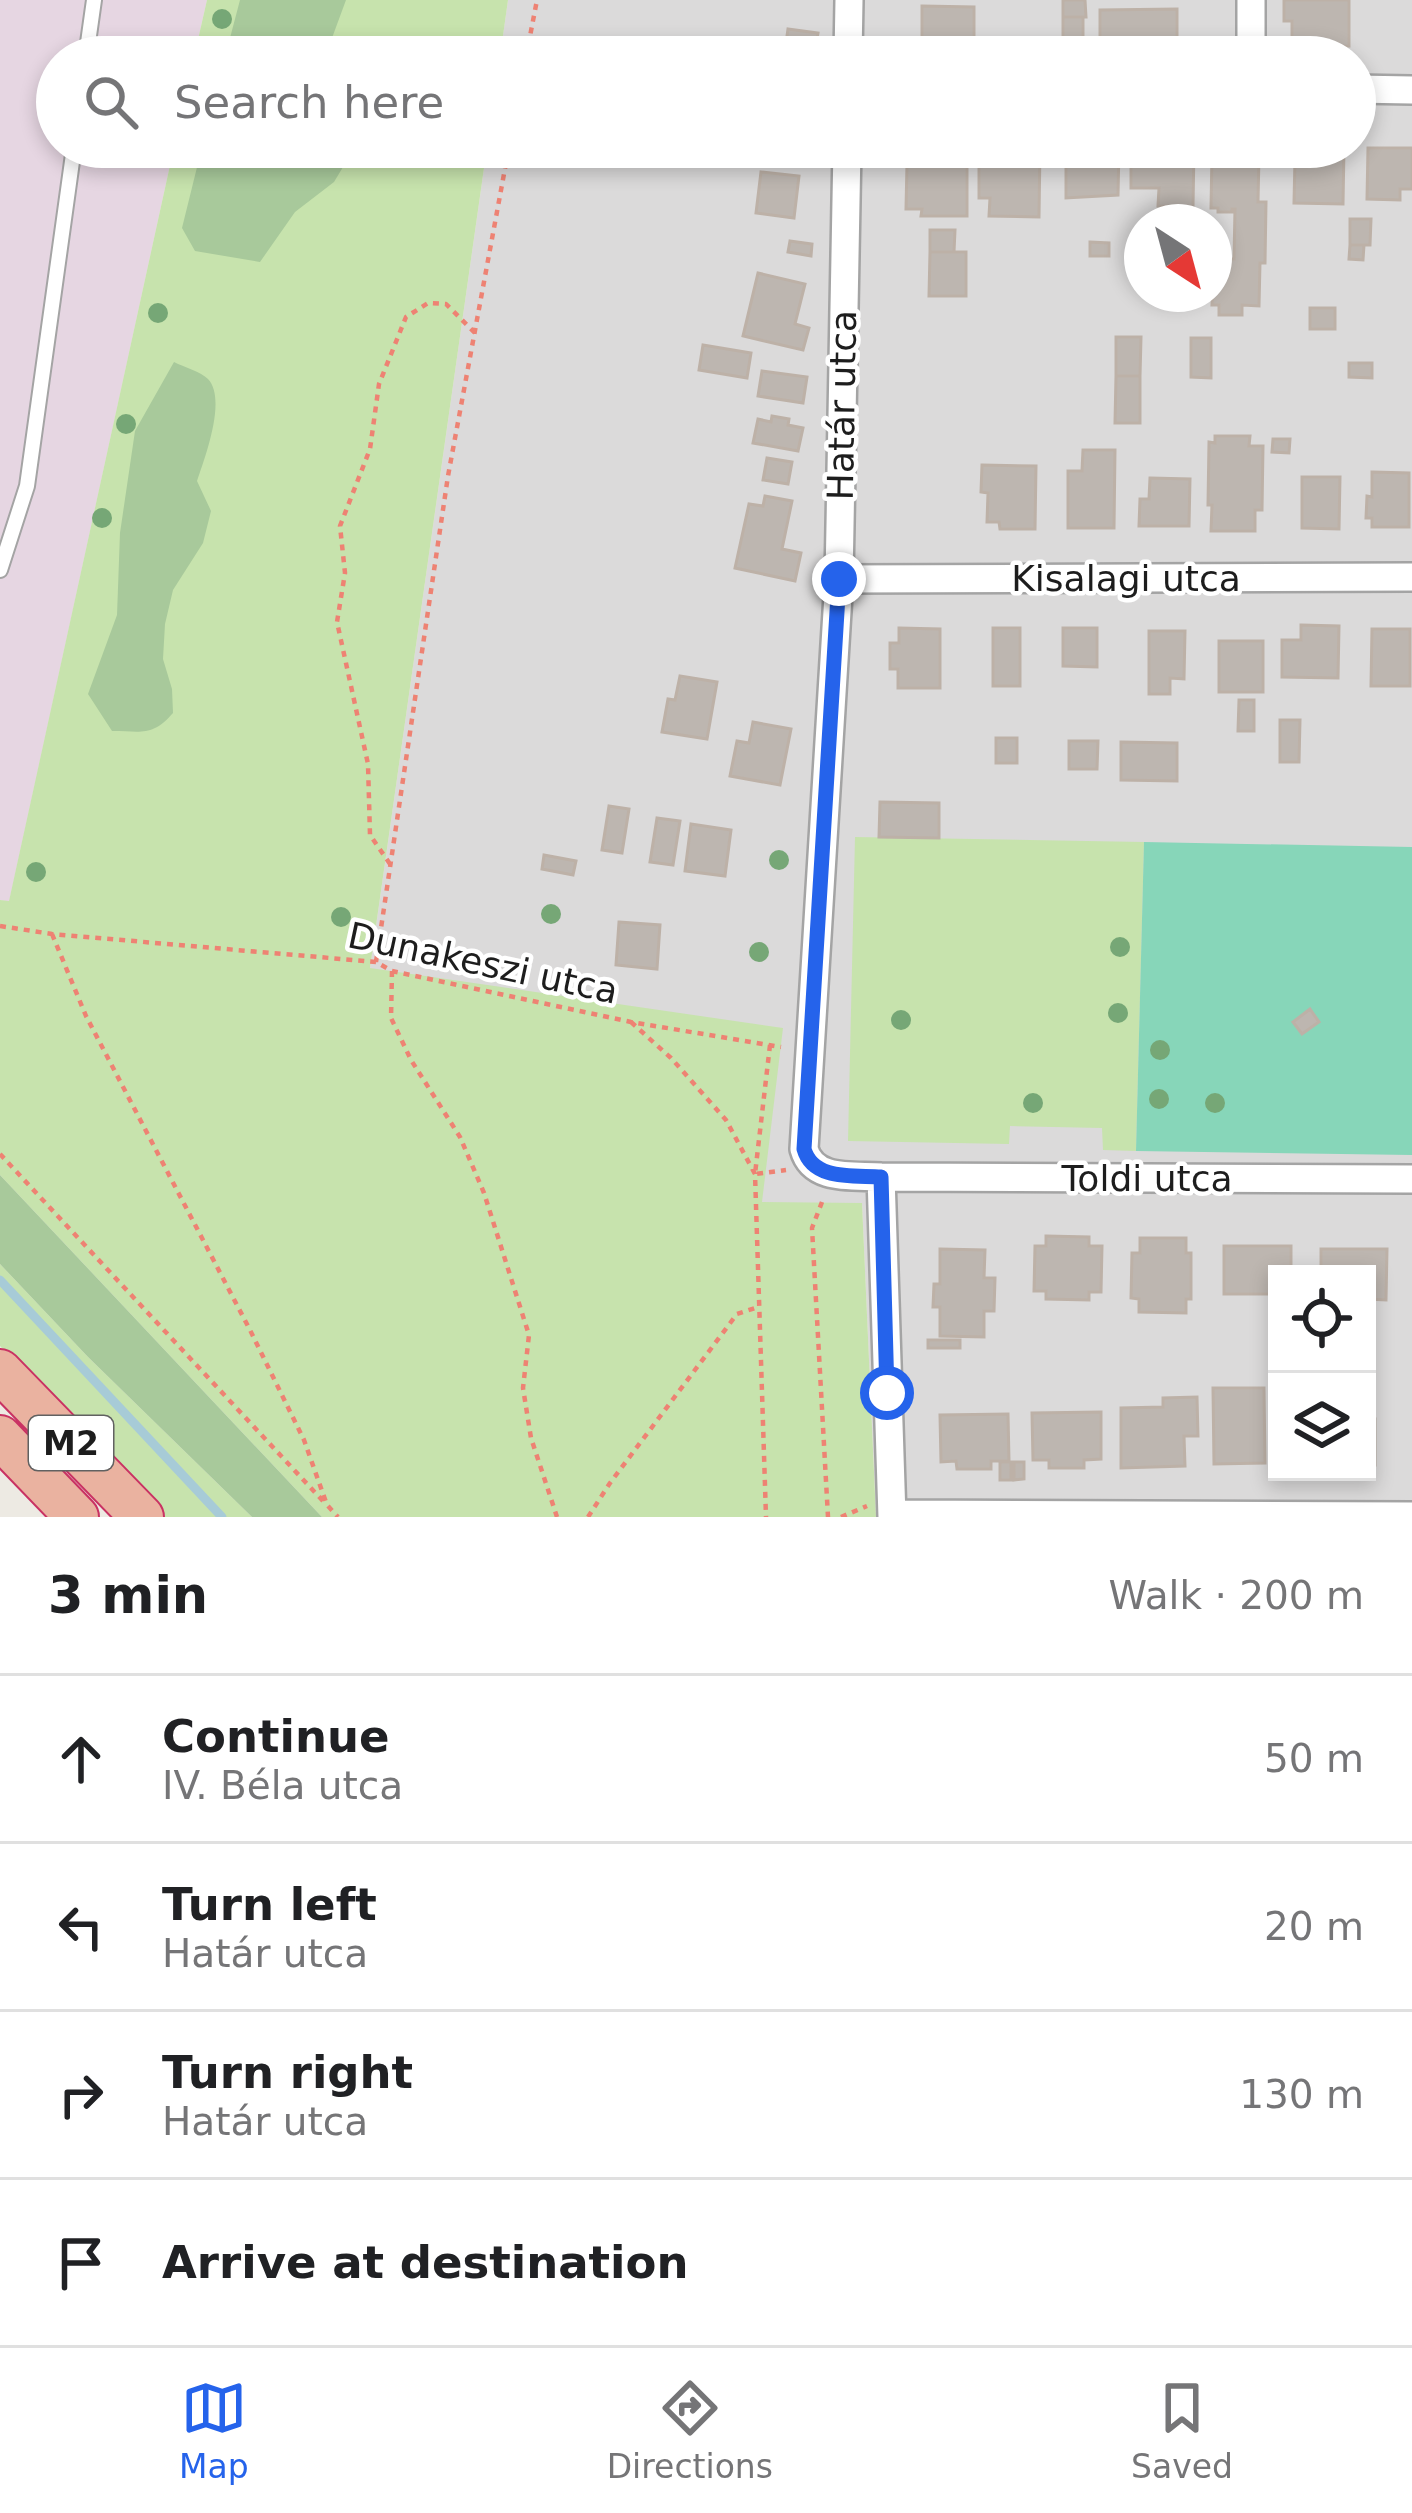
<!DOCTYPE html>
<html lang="en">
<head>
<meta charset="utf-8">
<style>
	body { margin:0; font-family:"DejaVu Sans",sans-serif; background:#f6f6f6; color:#202124 }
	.controls { position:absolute; right:36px; bottom:36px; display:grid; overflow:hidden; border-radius:0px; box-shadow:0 6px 18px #0003 }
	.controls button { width:108px; height:108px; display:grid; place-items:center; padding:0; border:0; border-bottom:3px solid #e0e0e0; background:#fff; color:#202124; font:60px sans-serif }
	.compass { position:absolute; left:1124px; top:204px; width:108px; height:108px; border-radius:50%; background:#fff; box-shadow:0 6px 18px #0003; rotate:144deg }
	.stop { position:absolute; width:36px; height:36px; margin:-27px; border:9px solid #2563eb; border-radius:50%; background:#fff }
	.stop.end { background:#2563eb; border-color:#fff; box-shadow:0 3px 12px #0008 }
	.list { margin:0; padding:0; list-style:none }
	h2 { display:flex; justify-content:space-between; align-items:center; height:156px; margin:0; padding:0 48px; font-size:51px }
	h2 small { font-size:39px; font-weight:400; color:#757577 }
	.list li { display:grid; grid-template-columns:78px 1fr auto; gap:36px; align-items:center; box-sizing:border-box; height:168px; padding:0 48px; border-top:3px solid #e0e0e0 }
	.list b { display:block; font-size:45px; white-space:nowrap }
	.list p { margin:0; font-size:39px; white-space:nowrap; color:#757577 }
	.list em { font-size:39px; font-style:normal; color:#757577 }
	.icon { flex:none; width:66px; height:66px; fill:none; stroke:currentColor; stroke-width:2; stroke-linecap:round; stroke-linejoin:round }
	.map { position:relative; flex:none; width:1412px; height:1517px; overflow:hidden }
	.search { position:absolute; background:#fff; box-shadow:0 6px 18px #0003; left:36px; right:36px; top:36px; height:132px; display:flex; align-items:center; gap:30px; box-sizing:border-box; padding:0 42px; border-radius:66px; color:#757577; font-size:45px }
	.sheet { height:828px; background:#fff }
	nav { display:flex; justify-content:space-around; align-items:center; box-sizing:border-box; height:168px; border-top:3px solid #e0e0e0; background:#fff; font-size:33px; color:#757577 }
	nav a { display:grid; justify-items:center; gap:6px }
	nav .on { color:#2563eb }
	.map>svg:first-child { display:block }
</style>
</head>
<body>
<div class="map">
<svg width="1412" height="1517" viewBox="0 0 1412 1517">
	<rect width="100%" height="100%" fill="#edeae3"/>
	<path fill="#dbdada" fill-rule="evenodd" d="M508 0H1412V1517H876L862 1203H761L370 968 487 147H1355V57H500ZM1142 222H1214V294H1142ZM1277 1274H1367V1472H1277Z"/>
	<path fill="#e6d6e2" d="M0 0H207L194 57H57V147H174L9 902 0 900Z"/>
	<path fill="#c7e3ad" d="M207 0H508L500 57H194Z
		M174 147H487L370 968 783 1028 762 1202 862 1203 876 1517H322L0 1175V900L9 901Z
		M855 837 1144 842 1136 1151 1103 1150 1102 1128 1010 1126 1009 1144 848 1141Z
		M0 1264 88 1357 252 1517H162L0 1346Z"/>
	<path fill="#a8c99b" d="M240 0H346L325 57H225Z
		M202 147H355L334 182 295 212 260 262 195 251 182 228Z
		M174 362C184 367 201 372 208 379 227 399 205 457 197 481L211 511 203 543 173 590 165 624 163 659 172 689 173 713C152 737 142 731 112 731L88 694 117 615 120 533 135 431Z
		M0 1175 322 1517H252L88 1357 0 1264Z"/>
	<path fill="#87d6b9" d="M1144 842 1412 847V1155L1136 1151Z"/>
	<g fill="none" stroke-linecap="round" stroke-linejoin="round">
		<path stroke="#a7cbd7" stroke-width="9" d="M0 1280 222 1517"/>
	</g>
	<path fill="#bdb6b0" stroke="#bdb1a7" stroke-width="3" d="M1063 0H1085L1086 17H1063Z
		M1284 0H1349V46L1292 47V21H1284Z
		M922 6 974 7V43H922Z
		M1177 9V44H1100V10Z
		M1063 17H1083V57H1063Z
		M788 29 818 33 814 57H784Z
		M1117 44H1177V57H1117Z
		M913 147H967V216H921L922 209H906L907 164H913Z
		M1005 147H1040L1039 217 989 216 990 198H979V165H990V148Z
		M1066 147H1119L1118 195 1066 198Z
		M1155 147H1194L1193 207 1158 206 1159 188H1131V152H1155Z
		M1301 147H1344L1343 204 1294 203 1295 159H1301Z
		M1368 148H1412V189H1400V200L1367 199Z
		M1212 154 1259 155 1258 202H1266L1265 263H1260L1259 306 1242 305V315H1219V305H1212L1214 259H1234L1235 209H1232V212H1218V208H1211Z
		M761 172 799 176 794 218 756 213Z
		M1350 219H1371L1370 245H1350Z
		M930 230H955L954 252H930Z
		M790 241 812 244 811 256 788 252Z
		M1090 242 1109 243V256H1090Z
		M1350 245H1364L1363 260 1349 259Z
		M930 252H966V296H929Z
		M758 273 805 284 795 324 809 328 803 350 743 336Z
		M1310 308H1335V329H1310Z
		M1116 337H1141L1140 376H1116Z
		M1191 338H1211V378L1191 377Z
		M703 345 751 353 747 378 699 370Z
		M1349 363H1372V378L1349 377Z
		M762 371 807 377 803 403 758 396Z
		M1116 376H1140V423H1115Z
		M772 416 789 419 788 425 803 428 798 451 753 443 758 419 771 422Z
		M1215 436H1250L1249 446H1263L1262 510H1255V531H1211L1212 505H1208L1209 442 1215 443Z
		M1273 439H1290L1289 453 1272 452Z
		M1083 450H1115L1114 528H1068V471H1082Z
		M767 458 792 462 788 484 763 480Z
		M982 465 1036 466 1035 529H1000L999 522H987L988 493 981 492Z
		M1372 472 1409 473V527H1372V518H1366L1367 496 1372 497Z
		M1302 477H1340L1339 529 1302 528Z
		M1150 478 1190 479 1189 526H1139L1140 499H1149Z
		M765 496 792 501 782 549 801 553 795 581 735 568 749 504 763 506Z
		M1301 625 1339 626 1338 678 1282 677V640H1301Z
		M899 628 940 629V688H898V669H890V643H899Z
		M993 628H1020V686H993Z
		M1063 628H1097V667L1063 666Z
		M1372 629H1410V686H1371Z
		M1149 631H1185L1184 679 1170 678V694H1149Z
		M1219 641H1263V692H1219Z
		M680 676 717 682 707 739 662 732 668 699 675 700Z
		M1239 700H1254V731H1238Z
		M1280 720H1300L1299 762H1280Z
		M753 722 791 729 780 785 730 776 737 741 749 743Z
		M996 738H1017V763H996Z
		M1069 741H1098L1097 769H1069Z
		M1121 742 1177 743V781L1121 780Z
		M880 802 939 803V838L879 837Z
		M609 806 629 809 622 853 602 850Z
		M657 818 680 821 673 865 650 862Z
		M691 824 731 830 725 876 685 871Z
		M544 855 576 861 573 875 542 869Z
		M619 922 660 925 657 969 616 965Z
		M1310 1009 1319 1022 1302 1034 1293 1022Z
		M1046 1236 1089 1237V1246H1102L1101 1292H1089V1300L1046 1299V1291H1034L1035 1246H1046Z
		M1140 1238H1186V1253H1191V1299H1186V1313L1139 1312V1299L1131 1298 1132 1253H1140Z
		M1224 1246H1291V1274H1277V1294H1224Z
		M940 1249 985 1250 984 1278H995L994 1311H984V1337L940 1336V1307H933L934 1284H940Z
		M1321 1249H1387L1386 1300 1367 1299V1274H1321Z
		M928 1340H960V1348H928Z
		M1213 1388H1264L1265 1463 1214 1464Z
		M1197 1397 1198 1436H1184L1185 1466 1121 1468V1408L1163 1407V1398Z
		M1367 1400H1369V1419H1375V1465H1367Z
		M1101 1412V1459L1084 1460V1468H1049V1460H1033L1032 1413Z
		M1008 1414 1009 1461H991V1469H957L956 1461 941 1462 940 1415Z
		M1000 1462H1011V1480H1000Z
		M1014 1462H1024V1479L1014 1480Z"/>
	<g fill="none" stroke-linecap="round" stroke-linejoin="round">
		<g stroke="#a4a4a4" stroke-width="18">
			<path id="service" d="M86 57 94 0
				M0 570 27 486 74 147"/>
		</g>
		<g stroke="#a4a4a4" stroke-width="32">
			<path id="minor" d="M848 57 849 0
				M1251 57V0
				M1355 89 1412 90
				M847 147 839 579 804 1149C813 1182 854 1175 881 1177L1412 1179
				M839 579 1412 577
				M881 1177 892 1517
				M892 1514 1412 1516"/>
		</g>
		<g stroke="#c93263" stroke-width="46">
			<path id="trunk" d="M0 1371 142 1517
				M0 1437 77 1517"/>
		</g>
		<path stroke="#ee8273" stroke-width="4.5" stroke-dasharray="6 6" stroke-linecap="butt" d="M526 57 537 0
			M390 864 370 835 368 764 337 622 345 573 340 526 370 449 379 384 406 317 428 303 446 304 475 333
			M0 926 52 934 376 962 392 971 631 1022 781 1047
			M52 934 86 1016 250 1330 304 1440 327 1505 338 1517
			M376 962 448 476 509 147
			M392 971 391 1018 411 1060 460 1137 484 1193 529 1335 523 1388 531 1438 557 1517
			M631 1022 671 1058 726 1120 755 1174 766 1517
			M770 1045 755 1174 786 1170
			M0 1154 323 1501
			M822 1202 812 1228 828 1517
			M588 1517 610 1483 737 1314 758 1307
			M841 1517 867 1506"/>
		<use href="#service" stroke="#fff" stroke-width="14"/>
		<use href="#minor" stroke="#fff" stroke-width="27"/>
		<use href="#trunk" stroke="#eab2a0" stroke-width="42"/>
	</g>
	<g fill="#76a776">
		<circle cx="222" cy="19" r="10"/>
		<circle cx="158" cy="313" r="10"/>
		<circle cx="126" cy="424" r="10"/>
		<circle cx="102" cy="518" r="10"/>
		<circle cx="779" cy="860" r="10"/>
		<circle cx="36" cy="872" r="10"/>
		<circle cx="551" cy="914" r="10"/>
		<circle cx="341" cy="917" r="10"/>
		<circle cx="1120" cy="947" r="10"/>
		<circle cx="759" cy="952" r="10"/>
		<circle cx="1118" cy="1013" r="10"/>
		<circle cx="901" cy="1020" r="10"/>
		<circle cx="1160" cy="1050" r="10"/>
		<circle cx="1159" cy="1099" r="10"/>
		<circle cx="1033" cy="1103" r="10"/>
		<circle cx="1215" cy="1103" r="10"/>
	</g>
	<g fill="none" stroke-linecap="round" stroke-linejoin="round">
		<path stroke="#2563eb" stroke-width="15" d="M839 579 804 1149C813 1181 854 1175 881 1177L887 1393"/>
	</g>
	<g text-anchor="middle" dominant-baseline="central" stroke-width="9" stroke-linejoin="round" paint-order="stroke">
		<rect fill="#fff" stroke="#616161" stroke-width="3" x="29" y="1416" width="84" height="54" rx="9"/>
		<g font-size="33" font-weight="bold" fill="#1d1d1d">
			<text x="71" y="1443">M2</text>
		</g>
		<g font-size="36" fill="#1d1d1d" stroke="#fff">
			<text transform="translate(842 405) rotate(-89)">Határ utca</text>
			<text x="1126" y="578">Kisalagi utca</text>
			<text transform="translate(483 963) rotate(12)">Dunakeszi utca</text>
			<text x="1147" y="1178">Toldi utca</text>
		</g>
	</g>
</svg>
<div class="controls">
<button><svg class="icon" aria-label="locate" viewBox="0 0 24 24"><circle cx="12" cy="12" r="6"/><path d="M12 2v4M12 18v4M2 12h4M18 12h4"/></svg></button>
<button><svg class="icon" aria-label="layers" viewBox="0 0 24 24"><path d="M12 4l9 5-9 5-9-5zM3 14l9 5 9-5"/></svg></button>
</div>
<svg class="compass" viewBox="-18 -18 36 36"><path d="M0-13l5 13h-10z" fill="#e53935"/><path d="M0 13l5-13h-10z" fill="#757577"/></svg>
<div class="stop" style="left:887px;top:1393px"></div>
<div class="stop end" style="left:839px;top:579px"></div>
<div class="search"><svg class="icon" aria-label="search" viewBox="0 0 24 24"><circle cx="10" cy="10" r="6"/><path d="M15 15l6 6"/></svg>Search here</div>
</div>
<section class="sheet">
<h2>3 min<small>Walk · 200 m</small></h2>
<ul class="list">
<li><svg class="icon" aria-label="ahead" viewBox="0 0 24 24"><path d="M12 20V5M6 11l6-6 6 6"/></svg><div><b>Continue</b><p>IV. Béla utca</p></div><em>50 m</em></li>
<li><svg class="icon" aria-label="left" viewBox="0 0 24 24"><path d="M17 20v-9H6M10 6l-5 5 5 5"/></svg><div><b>Turn left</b><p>Határ utca</p></div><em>20 m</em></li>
<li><svg class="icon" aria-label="right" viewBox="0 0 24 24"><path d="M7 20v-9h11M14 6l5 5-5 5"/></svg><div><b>Turn right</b><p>Határ utca</p></div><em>130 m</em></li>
<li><svg class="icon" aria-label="arrive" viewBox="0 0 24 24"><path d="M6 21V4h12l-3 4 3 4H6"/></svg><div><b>Arrive at destination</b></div></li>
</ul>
</section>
<nav>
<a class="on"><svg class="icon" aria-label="map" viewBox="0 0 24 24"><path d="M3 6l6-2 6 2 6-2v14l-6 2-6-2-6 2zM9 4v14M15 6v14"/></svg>Map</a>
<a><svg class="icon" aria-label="directions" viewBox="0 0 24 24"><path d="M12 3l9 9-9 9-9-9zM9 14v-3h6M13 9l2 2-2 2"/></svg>Directions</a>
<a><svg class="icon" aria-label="saved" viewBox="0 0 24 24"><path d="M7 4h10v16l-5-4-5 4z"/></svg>Saved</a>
</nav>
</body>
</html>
